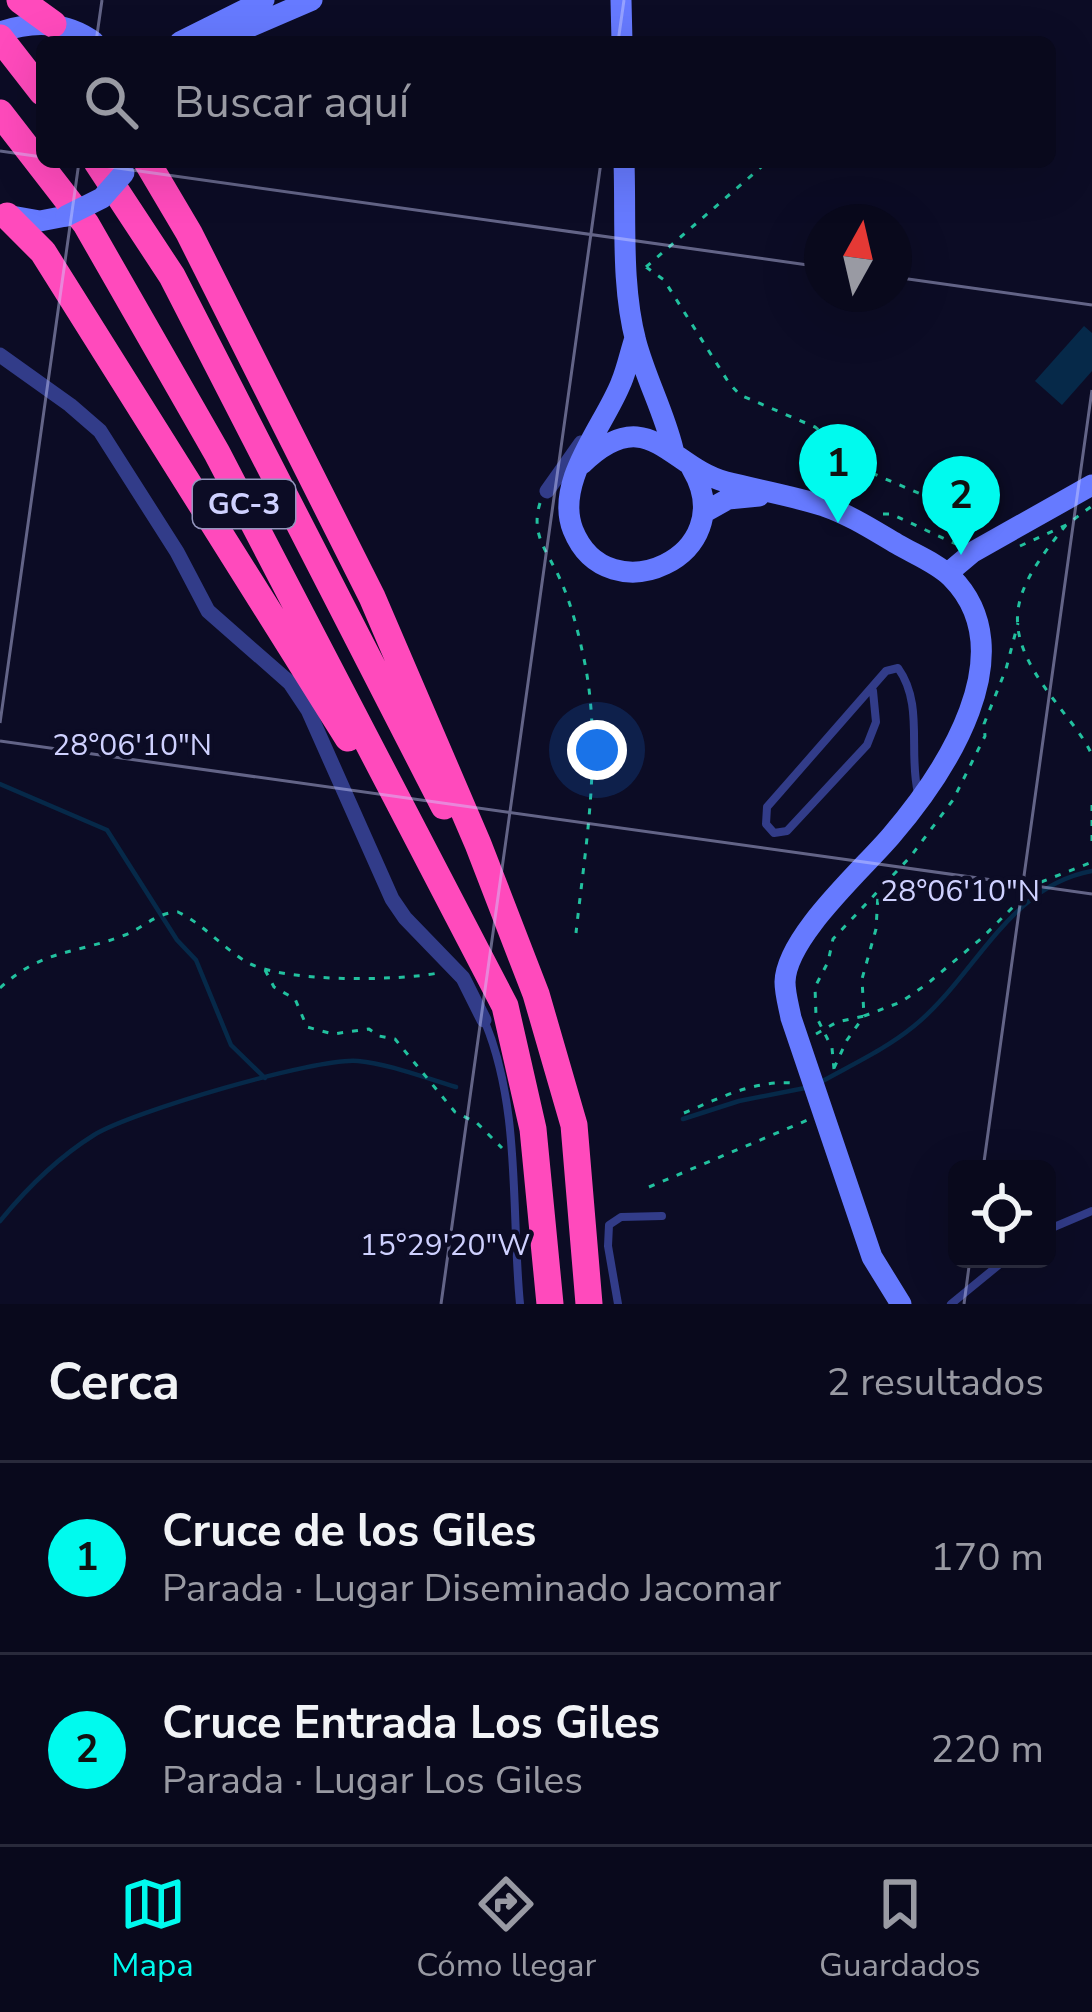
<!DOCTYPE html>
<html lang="es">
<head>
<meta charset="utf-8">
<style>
	body { margin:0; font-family:"Nunito Sans",sans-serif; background:#171729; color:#f1f3f6 }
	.controls { position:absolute; right:36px; bottom:36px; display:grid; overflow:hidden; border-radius:18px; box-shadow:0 12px 48px #0002 }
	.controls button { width:108px; height:108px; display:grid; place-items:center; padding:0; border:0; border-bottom:3px solid #292a3b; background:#09091c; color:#f1f3f6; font:60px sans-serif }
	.compass { position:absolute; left:804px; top:204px; width:108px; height:108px; border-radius:50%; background:#09091c; box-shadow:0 12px 48px #0002; rotate:8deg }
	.you { position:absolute; left:597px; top:750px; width:42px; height:42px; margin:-30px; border:9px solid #fff; border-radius:50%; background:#1a73e8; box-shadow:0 0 0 18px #1a73e833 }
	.badge { display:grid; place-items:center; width:78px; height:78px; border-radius:50%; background:#00faee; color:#111; font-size:39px; font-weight:700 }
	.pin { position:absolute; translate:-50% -99px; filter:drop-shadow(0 3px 6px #0008) }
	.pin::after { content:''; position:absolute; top:63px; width:42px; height:36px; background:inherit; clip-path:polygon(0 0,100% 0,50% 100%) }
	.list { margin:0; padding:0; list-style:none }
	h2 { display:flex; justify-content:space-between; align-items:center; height:156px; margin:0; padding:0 48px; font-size:51px }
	h2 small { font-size:39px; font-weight:400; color:#999aa3 }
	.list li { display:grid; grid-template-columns:78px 1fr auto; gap:36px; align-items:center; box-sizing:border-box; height:192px; padding:0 48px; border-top:3px solid #292a3b }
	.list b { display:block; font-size:45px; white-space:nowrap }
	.list p { margin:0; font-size:39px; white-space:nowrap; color:#999aa3 }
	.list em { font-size:39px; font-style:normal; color:#999aa3 }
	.icon { flex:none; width:66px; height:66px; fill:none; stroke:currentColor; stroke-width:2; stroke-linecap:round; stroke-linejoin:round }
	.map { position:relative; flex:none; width:1092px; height:1304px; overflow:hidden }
	.search { position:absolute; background:#09091c; box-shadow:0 12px 48px #0002; left:36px; right:36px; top:36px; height:132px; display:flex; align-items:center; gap:30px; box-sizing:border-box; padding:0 42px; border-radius:18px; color:#999aa3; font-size:45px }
	.sheet { height:540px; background:#09091c }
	nav { display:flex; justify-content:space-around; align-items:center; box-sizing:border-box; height:168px; border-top:3px solid #292a3b; background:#09091c; font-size:33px; color:#999aa3 }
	nav a { display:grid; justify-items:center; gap:6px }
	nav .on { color:#00faee }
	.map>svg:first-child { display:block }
</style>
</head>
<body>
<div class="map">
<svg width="1092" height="1304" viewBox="0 0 1092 1304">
	<rect width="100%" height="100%" fill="#0c0c25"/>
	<path fill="#062949" d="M1084 326 1092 333V371L1062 405 1035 381Z"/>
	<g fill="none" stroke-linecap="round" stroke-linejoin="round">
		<path stroke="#062949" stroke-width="4.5" d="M0 784 107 830 177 940 196 960 231 1045 265 1078
			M819 1083C851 1065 886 1049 914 1026 975 977 1008 886 1092 871
			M683 1119 739 1101 805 1088
			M0 1221C27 1188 57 1158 94 1135 131 1112 317 1057 358 1061 390 1064 425 1078 456 1087"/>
		<path stroke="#22c19f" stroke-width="3" stroke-dasharray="6 9" stroke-linecap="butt" d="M646 267 664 280 729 383 740 395 815 427 874 474 958 510 967 524 966 535
			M646 267 767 162
			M540 503C530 535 548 552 560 579 570 601 577 627 582 650 604 743 586 840 576 933
			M883 514H891L956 544
			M1066 525C1011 593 997 626 1054 700 1067 718 1083 735 1092 755
			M1020 546 1066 525 1092 506
			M1092 805V843
			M265 970 274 987 295 999 307 1027 333 1034 369 1029 379 1036 395 1039 455 1112 477 1123 502 1148
			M0 988C42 949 76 954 125 935 145 927 155 913 178 912 203 924 221 946 245 961 279 983 397 981 438 973
			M816 1034 837 1022 864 1016 862 979 876 929 878 894
			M834 1068 847 1040 864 1016 901 1002 927 984 983 937 1036 884 1092 862
			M834 1069 832 1048 816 1016 815 987 828 962 833 939 911 856 953 800 985 736 984 724 1006 669 1018 623
			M684 1113C720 1098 754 1080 794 1083
			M649 1187 810 1119"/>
		<path stroke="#323c89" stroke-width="8" d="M873 691 876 722 867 745 787 831 774 833 766 824 767 807 886 671 898 668C924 704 908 752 918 793
			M485 1022C521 1109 511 1211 520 1304
			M1047 1230 1092 1211
			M618 1304 608 1246 609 1225 621 1217 662 1216
			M951 1304 1006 1259"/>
		<path stroke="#323c89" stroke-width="15" d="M0 355 70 405 100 431 177 552 208 611 290 683 308 710 392 899 405 918 463 978 484 1020
			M547 491 581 443"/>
		<path stroke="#667aff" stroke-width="21" d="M621 0 622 42
			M0 32C32 21 66 21 94 42
			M180 42 264 0
			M215 42 312 0
			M624 162C626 221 621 285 636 342 646 379 664 412 673 449
			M6 215 40 221 66 216
			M635 338C630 353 627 369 621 383 604 426 554 482 573 530 608 617 743 555 692 469
			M582 464C648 400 669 467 726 482 758 490 792 496 824 506 850 515 873 530 897 544 914 554 937 563 951 577 1026 652 945 773 891 836 862 870 786 937 785 982 785 994 789 1007 791 1018L872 1257 901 1304
			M703 513 728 499 759 496
			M948 573 973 552 1092 485"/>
		<path stroke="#ff4abc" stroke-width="27" d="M20 0 53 24
			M0 38 42 92
			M0 113 86 224 217 453 505 1006 533 1129 550 1304
			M97 162 172 276 444 806
			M147 162 189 233 372 597 478 844 536 994 574 1125 589 1304
			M7 216 43 252 348 738"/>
		<path stroke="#667aff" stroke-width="21" d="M66 216 102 198 124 173"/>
	</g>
	<path fill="none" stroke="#cfd1ff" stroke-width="3" stroke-opacity="0.45" d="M96 42 102 0M618 42 624 0M0 151 42 157M75 162 822 267M894 277 1092 305M0 723 79 162M0 741 1092 894M983 1169 1092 390M441 1304 601 162M964 1304 970 1259"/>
	<g text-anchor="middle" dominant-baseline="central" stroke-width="9" stroke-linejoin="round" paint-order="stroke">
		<rect fill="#0c0c25" stroke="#9496be" stroke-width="3" x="193" y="480" width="102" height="48" rx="9"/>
		<g font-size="30" font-weight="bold" fill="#cfd1ff">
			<text x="244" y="504">GC-3</text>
		</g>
	</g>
	<g font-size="30" text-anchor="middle" fill="#cfd1ff" stroke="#0c0c25" stroke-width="9" stroke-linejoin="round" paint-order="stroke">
		<text x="132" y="755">28°06'10"N</text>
		<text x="960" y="901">28°06'10"N</text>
		<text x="445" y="1255">15°29'20"W</text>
	</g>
</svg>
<div class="controls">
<button><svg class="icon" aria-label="locate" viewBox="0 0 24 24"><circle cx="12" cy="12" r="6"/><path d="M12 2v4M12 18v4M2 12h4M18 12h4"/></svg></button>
</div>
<svg class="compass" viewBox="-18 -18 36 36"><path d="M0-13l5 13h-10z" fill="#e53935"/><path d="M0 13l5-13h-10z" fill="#999aa3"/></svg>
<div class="you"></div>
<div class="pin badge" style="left:838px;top:523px">1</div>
<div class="pin badge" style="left:961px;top:555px">2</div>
<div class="search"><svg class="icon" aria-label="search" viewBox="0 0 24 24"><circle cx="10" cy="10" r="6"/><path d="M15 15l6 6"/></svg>Buscar aquí</div>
</div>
<section class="sheet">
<h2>Cerca<small>2 resultados</small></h2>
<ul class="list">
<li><span class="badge">1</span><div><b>Cruce de los Giles</b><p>Parada · Lugar Diseminado Jacomar</p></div><em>170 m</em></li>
<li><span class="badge">2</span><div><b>Cruce Entrada Los Giles</b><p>Parada · Lugar Los Giles</p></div><em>220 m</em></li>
</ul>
</section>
<nav>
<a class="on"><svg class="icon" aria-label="map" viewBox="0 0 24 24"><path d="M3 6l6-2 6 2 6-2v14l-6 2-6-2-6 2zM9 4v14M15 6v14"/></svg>Mapa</a>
<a><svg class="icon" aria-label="directions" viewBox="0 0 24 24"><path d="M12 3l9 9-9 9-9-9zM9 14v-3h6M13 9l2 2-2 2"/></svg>Cómo llegar</a>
<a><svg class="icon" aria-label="saved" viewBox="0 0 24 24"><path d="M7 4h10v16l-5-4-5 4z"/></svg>Guardados</a>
</nav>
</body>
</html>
